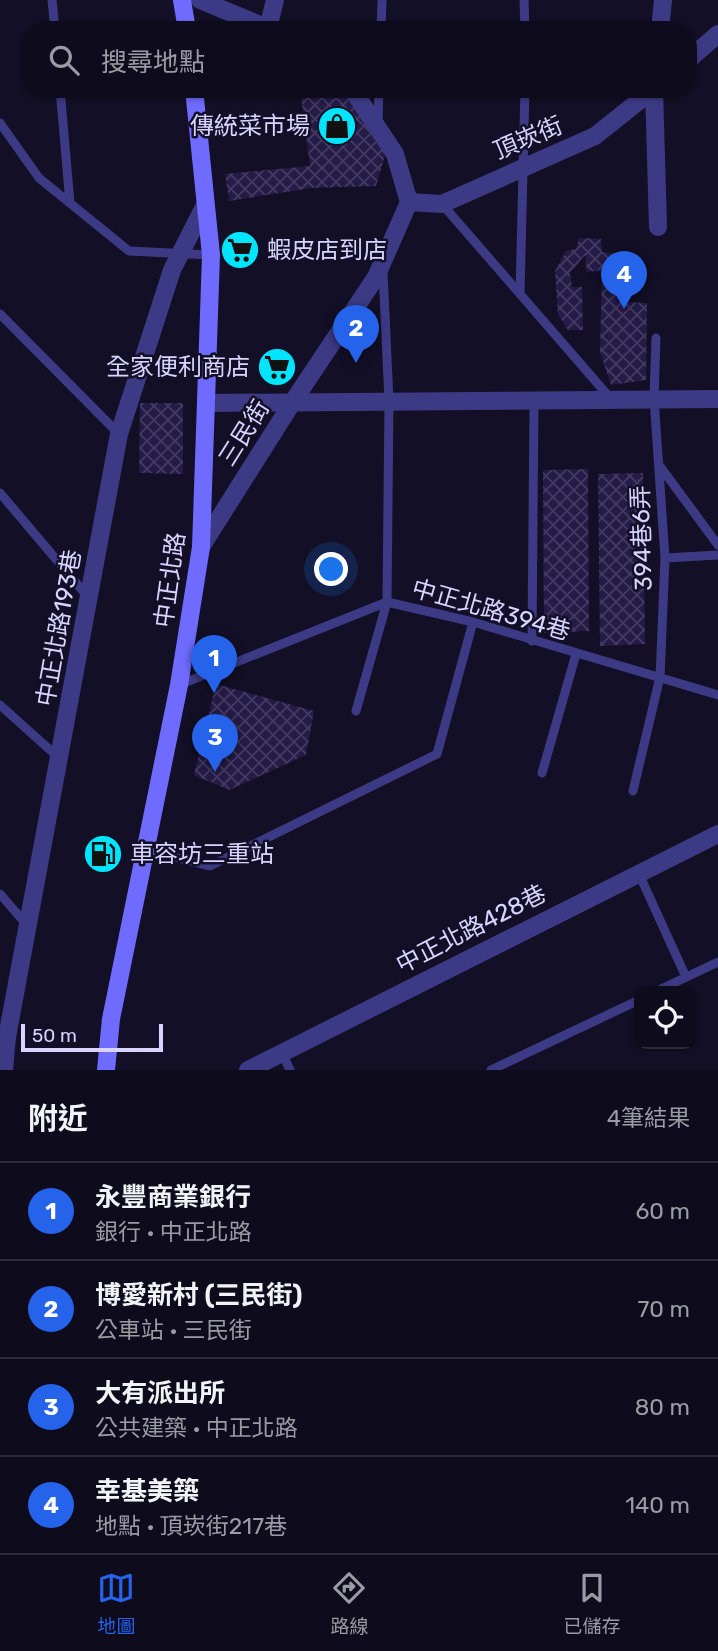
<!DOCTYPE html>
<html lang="zh-TW">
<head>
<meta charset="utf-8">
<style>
	body { margin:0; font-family:Rubik,"Noto Sans TC",sans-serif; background:#171425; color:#f1f3f6 }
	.controls { position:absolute; right:21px; bottom:21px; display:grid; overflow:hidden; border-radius:14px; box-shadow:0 2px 5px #0004 }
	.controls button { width:63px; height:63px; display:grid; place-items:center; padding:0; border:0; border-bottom:2px solid #2e2b3b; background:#0e0b1c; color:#f1f3f6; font:35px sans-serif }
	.scale { position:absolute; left:21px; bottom:18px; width:142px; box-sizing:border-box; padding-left:7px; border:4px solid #d9d4ff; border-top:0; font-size:19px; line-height:24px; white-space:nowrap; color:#d9d4ff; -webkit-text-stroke:5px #130f26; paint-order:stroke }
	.you { position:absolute; left:332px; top:570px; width:24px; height:24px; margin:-18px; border:5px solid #fff; border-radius:50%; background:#1a73e8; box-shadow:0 0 0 10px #1a73e833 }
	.badge { display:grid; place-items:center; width:46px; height:46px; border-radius:50%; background:#2563eb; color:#fff; font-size:23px; font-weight:700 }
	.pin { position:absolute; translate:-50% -58px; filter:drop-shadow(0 2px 4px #0008) }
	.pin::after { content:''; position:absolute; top:37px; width:24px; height:21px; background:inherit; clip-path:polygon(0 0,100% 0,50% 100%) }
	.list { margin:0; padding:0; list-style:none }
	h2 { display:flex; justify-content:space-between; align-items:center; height:91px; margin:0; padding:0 28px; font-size:30px }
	h2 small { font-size:23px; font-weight:400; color:#9b9ba3 }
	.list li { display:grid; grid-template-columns:46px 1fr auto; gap:21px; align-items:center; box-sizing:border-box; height:98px; padding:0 28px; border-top:2px solid #2e2b3b }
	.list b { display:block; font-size:26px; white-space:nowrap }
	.list p { margin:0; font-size:23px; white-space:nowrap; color:#9b9ba3 }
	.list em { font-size:23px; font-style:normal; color:#9b9ba3 }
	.icon { flex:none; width:38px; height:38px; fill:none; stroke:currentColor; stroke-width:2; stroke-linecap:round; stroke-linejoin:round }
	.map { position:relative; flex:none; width:718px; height:1070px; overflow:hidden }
	.search { position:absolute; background:#0e0b1c; box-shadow:0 2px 5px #0004; left:21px; right:21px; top:21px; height:77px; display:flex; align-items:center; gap:18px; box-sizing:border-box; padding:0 24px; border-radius:28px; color:#9b9ba3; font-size:26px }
	.sheet { height:483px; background:#0e0b1c }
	nav { display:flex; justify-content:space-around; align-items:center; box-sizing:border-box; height:98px; border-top:2px solid #2e2b3b; background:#0e0b1c; font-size:19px; color:#9b9ba3 }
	nav a { display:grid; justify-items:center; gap:4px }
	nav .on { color:#2563eb }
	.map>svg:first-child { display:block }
</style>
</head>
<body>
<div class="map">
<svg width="718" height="1070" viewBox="0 0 718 1070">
	<defs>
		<pattern id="building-cross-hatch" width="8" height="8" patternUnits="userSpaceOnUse" patternTransform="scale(1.75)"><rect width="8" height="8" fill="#241b47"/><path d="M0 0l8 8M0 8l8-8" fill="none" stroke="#433b63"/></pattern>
	</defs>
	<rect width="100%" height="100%" fill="#130f26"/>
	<path fill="url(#building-cross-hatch)" d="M300 89H338L351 101 386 152 376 186 311 188 229 201 225 174 310 166Z
		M579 238 601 239 602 252 614 253 615 270 623 271 624 302 647 303 646 380 611 385 600 352 602 270 587 272 585 255 570 273 572 287H582L583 330H568L558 315 555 271 566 251 576 249Z
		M140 403H183V474L139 473Z
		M588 469 589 631 544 633 543 470Z
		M643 473 645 644 600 646 598 474Z
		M216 684 314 711 306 755 229 790 194 775Z"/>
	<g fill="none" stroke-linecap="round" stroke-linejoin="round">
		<path stroke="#3d3a85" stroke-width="9" d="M52 0 55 30
			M524 0 525 30
			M381 30 382 0
			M60 89 70 203
			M378 122 379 89
			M0 123 39 178 129 251 211 255
			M442 204 611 399
			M520 294 525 89
			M0 314 119 434
			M659 465 718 545
			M0 493 88 597
			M665 558 718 555
			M532 641 534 400
			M179 685 387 602 473 622 718 695
			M0 705 59 758
			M356 711 387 602 389 401 383 272
			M542 773 576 654
			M633 791 660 677 665 558 654 398 656 338
			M145 850 210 866 437 754 473 622
			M639 874 686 977
			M0 894 26 924
			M657 991 718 962
			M282 1053 290 1070
			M491 1070 639 1000"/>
		<path stroke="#3d3a85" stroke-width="18" d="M200 0 272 30
			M268 28 275 0
			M660 30 663 0
			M352 89 395 154 409 202
			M654 89 658 227
			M208 403 718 399
			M4 1070 7 1037 119 434 172 270 204 207
			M248 1070 718 834"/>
		<path stroke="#3d3a85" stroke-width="18" d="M688 60 718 34
			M201 547 292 403 376 277 409 202 442 204 595 136 654 89"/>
		<path stroke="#6f6bff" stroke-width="18" d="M182 0 187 30
			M106 1070 111 1019 179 685 201 547 211 255 194 89"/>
	</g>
	<defs>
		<g id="shop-disc" transform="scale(2.0125)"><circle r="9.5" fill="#00e5ff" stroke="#130f26"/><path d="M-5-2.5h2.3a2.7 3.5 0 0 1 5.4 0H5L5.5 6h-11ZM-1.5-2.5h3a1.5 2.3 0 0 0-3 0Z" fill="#111"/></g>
		<g id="supermarket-disc" transform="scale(2.0125)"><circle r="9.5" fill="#00e5ff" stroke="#130f26"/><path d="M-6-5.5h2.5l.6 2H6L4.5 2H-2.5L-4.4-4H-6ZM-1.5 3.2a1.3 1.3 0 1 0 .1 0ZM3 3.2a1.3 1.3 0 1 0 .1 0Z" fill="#111"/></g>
		<g id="fuel-disc" transform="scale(2.0125)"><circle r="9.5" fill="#00e5ff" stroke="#130f26"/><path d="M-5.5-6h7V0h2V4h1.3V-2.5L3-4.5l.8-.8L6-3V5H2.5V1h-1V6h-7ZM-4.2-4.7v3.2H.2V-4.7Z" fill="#111"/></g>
	</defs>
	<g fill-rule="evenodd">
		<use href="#shop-disc" x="337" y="126"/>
		<use href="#supermarket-disc" x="240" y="250"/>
		<use href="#supermarket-disc" x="277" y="367"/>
		<use href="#fuel-disc" x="103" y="854"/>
	</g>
	<g text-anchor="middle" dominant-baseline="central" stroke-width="5" stroke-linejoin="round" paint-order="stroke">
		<g font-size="24" fill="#d9d4ff" stroke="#130f26" text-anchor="end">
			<text x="310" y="126">傳統菜市場</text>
			<text x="267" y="250" text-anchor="start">蝦皮店到店</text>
			<text x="250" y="367">全家便利商店</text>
			<text x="130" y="854" text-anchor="start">車容坊三重站</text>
		</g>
		<g font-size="24" fill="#d9d4ff" stroke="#130f26">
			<text transform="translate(528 138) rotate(-23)">頂崁街</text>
			<text transform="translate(244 433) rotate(-58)">三民街</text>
			<text transform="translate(642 538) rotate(-92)">394巷6弄</text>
			<text transform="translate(170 580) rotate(-82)">中正北路</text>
			<text transform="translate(491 610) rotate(16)">中正北路394巷</text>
			<text transform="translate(59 628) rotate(-80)">中正北路193巷</text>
			<text transform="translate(471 929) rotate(-27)">中正北路428巷</text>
		</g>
	</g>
</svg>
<div class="controls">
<button><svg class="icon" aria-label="locate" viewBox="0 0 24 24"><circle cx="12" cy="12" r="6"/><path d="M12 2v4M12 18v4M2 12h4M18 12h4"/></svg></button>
</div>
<div class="scale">50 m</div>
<div class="you"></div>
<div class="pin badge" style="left:214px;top:693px">1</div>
<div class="pin badge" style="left:356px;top:363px">2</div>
<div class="pin badge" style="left:215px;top:772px">3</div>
<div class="pin badge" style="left:624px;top:309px">4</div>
<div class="search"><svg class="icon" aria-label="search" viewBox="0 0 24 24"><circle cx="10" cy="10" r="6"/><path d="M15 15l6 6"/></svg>搜尋地點</div>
</div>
<section class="sheet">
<h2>附近<small>4筆結果</small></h2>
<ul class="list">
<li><span class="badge">1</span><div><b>永豐商業銀行</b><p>銀行 · 中正北路</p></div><em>60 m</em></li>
<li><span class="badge">2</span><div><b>博愛新村 (三民街)</b><p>公車站 · 三民街</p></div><em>70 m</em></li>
<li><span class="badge">3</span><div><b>大有派出所</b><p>公共建築 · 中正北路</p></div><em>80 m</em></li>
<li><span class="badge">4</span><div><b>幸基美築</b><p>地點 · 頂崁街217巷</p></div><em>140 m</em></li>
</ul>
</section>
<nav>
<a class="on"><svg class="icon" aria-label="map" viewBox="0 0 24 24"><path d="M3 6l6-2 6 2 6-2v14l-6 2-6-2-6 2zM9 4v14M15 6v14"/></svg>地圖</a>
<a><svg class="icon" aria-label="directions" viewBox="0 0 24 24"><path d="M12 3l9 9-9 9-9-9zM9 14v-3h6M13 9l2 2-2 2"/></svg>路線</a>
<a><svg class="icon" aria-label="saved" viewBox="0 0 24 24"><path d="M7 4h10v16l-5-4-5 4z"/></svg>已儲存</a>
</nav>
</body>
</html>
